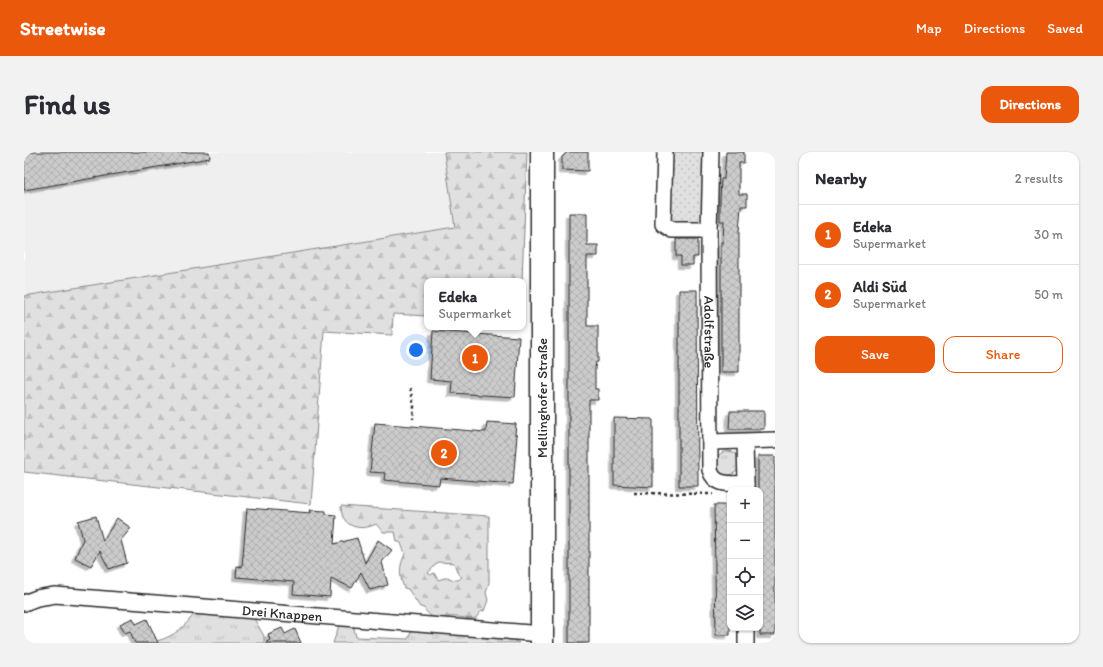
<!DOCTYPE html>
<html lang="en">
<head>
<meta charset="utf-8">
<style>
	body { margin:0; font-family:Itim,sans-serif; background:#f2f2f3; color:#2b2b33 }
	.controls { position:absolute; right:12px; bottom:12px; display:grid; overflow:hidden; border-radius:8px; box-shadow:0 1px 3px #0004 }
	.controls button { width:36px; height:36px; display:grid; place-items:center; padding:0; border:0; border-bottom:1px solid #e1e1e2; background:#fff; color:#2b2b33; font:20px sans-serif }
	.you { position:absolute; left:392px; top:198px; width:14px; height:14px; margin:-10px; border:3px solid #fff; border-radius:50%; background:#1a73e8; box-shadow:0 0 0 6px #1a73e833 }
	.badge { display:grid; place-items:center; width:26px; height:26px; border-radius:50%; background:#ea580c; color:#fff; font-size:13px; font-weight:700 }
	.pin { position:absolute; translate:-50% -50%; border:2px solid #fff; box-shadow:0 1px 4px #0006 }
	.popup { position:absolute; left:400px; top:126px; width:102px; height:52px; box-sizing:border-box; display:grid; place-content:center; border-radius:8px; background:#fff; filter:drop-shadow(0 1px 3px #0005); font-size:13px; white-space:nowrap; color:#7c7c81 }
	.popup b { font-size:15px; color:#2b2b33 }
	.popup::after { content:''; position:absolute; left:50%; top:100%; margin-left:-8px; border:8px solid transparent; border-top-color:#fff }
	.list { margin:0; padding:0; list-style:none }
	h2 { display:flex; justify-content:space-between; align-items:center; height:52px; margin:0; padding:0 16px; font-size:17px }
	h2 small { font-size:13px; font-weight:400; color:#7c7c81 }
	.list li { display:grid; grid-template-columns:26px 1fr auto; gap:12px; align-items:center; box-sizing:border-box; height:60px; padding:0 16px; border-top:1px solid #e1e1e2 }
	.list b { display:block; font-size:15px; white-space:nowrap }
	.list p { margin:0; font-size:13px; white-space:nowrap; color:#7c7c81 }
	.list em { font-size:13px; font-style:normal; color:#7c7c81 }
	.actions { display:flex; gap:8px; padding:12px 16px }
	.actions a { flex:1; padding:9px 0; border:1px solid #ea580c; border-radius:12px; text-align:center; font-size:14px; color:#ea580c }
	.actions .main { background:#ea580c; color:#fff }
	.icon { flex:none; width:22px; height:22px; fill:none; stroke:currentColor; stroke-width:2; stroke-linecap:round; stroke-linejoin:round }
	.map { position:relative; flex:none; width:751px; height:491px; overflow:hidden; border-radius:12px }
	header { display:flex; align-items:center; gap:24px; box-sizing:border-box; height:56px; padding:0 20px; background:#ea580c; color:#fff }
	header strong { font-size:19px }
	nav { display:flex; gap:22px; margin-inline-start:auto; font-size:14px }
	.intro { display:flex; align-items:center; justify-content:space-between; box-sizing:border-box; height:96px; padding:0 24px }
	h1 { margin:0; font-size:28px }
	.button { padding:10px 18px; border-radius:12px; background:#ea580c; color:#fff; font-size:14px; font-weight:700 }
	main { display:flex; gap:24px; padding:0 24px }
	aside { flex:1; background:#fff; border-radius:12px; box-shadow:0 1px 3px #0004 }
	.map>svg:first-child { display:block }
</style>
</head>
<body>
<header>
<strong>Streetwise</strong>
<nav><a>Map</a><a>Directions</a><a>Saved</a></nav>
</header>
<div class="intro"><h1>Find us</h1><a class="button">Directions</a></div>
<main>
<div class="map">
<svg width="751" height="491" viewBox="0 0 751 491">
	<defs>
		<pattern id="grass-tufts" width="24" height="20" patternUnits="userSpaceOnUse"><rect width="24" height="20" fill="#e0e0e0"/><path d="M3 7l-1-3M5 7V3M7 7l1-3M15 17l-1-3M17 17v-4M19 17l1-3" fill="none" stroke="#c0c0c0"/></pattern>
		<pattern id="forest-firs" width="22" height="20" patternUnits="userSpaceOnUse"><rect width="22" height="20" fill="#e0e0e0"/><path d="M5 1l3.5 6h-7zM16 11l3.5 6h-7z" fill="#c0c0c0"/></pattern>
		<pattern id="park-dots" width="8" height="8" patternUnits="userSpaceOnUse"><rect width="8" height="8" fill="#e0e0e0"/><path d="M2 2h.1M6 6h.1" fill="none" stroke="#c0c0c0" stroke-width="1.8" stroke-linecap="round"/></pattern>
		<pattern id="building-cross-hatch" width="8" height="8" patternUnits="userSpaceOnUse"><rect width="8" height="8" fill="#cbcbcb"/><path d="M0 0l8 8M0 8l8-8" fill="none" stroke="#aeaeae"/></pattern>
		<filter id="shadow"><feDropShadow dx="-3.5" dy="3.5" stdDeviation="0" flood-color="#0004"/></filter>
	</defs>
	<rect width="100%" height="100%" fill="#fff"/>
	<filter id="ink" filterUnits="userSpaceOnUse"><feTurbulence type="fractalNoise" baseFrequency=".025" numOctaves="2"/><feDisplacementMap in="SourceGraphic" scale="8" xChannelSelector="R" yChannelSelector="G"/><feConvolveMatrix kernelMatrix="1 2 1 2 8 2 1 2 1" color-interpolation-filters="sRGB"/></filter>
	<g filter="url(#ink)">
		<path fill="#efefef" d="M0 0H420L431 75 0 144Z"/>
		<path fill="url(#grass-tufts)" stroke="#868686" d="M692 311a12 12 0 1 1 24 0a12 12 0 1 1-24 0Z
			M172 459 228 463 240 484V491H134L133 489C151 484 162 474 172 459Z
			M316 471 329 472 332 485 384 487 389 476 450 481 451 485 489 488 495 491H309Z"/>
		<path fill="url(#forest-firs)" stroke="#868686" fill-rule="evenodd" d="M420 0H503L498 129H403V164L369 162 368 183 300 179 287 352 0 320V144L431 75Z
			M317 354 465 364V431L462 441 464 448 460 459 456 460 452 466C444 468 440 465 433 465 420 463 409 472 400 456L396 455 384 437 380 436C375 423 375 414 381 402L377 391 373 389 371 380H359L352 372C336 380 317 375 317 354ZM414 410 430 411 434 422 438 425C434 430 429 428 424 425L414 428 410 421 407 423 404 421Z"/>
		<path fill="url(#park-dots)" stroke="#868686" d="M641 0H687L685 78 644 77Z"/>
		<path fill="url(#building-cross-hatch)" stroke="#2b2b2b" filter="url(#shadow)" d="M0 0H185L186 6 0 38Z
			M543 0H564V19L538 18V5Z
			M702 0H720V11H715V42H723V54H717L715 80V220H697V90H699L700 69H696V48L697 27H700Z
			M545 61H563V93H574V104H563V174H574V210H572L571 216V237H574V248H565V491H545Z
			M652 87H674V105H669V113H657V104H652Z
			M655 138H673L674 334H655Z
			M409 179 495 185 491 245 427 241 428 229 406 227Z
			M706 259H740V277H705Z
			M590 266 629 267V335L590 333Z
			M463 270 492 272 491 283H493L489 332 416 326 415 333 360 328 361 321 346 320 351 271 462 280Z
			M734 304H751V483H736V338H734Z
			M690 353H706V483H692Z
			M223 356 287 361 286 358 302 359V362L312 363 310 392 333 386 341 411 354 388 368 398 358 410 364 433 346 438 337 420 328 436 307 426 306 445 269 442 270 430 212 425 213 414 218 415Z
			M72 364 79 389 93 366 107 376 97 388 103 411 85 417 76 399 67 414 51 406 59 387 54 369Z
			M109 466 112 472 123 467 134 491H111L106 479 101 481 96 472Z
			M258 476 261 482 271 477 277 491H241L246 488 244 482Z"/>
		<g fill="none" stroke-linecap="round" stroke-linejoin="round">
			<g stroke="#2b2b2b" stroke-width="18">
				<g id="minor">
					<path d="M641 0 639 72 648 78H685"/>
					<path id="s1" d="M687 0 685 78 686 318C691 335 707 331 722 332V338"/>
					<path d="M686 290 751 288"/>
					<path d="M721 290 722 332"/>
					<path id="s2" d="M0 451 13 446 31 443 518 482"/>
					<path d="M722 476V491"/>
				</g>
			</g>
			<g stroke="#2b2b2b" stroke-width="25">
				<path id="secondary" d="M518 491V0"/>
			</g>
			<path stroke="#2b2b2b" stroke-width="2.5" stroke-dasharray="3 3" stroke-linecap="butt" d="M386 236 390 254 389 267
				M610 341 689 342"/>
			<use href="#minor" stroke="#fff" stroke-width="15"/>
			<use href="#secondary" stroke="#fff" stroke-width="22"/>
		</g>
	</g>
	<g text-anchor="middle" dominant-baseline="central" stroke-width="3.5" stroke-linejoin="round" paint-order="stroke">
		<g font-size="14" fill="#2b2b2b" stroke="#fff">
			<text stroke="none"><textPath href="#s1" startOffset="180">Adolfstraße</textPath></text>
			<text transform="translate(518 246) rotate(-90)">Mellinghofer Straße</text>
			<text stroke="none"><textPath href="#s2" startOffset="260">Drei Knappen</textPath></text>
		</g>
	</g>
</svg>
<div class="controls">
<button>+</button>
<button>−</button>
<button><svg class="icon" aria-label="locate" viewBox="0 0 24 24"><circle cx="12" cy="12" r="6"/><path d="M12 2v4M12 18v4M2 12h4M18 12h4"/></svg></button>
<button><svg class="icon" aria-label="layers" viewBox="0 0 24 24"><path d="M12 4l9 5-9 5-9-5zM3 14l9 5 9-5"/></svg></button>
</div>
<div class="you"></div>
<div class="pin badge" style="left:451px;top:206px">1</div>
<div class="popup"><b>Edeka</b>Supermarket</div>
<div class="pin badge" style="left:420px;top:301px">2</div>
</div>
<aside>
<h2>Nearby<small>2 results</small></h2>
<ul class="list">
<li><span class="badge">1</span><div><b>Edeka</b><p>Supermarket</p></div><em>30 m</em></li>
<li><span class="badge">2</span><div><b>Aldi Süd</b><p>Supermarket</p></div><em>50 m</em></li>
</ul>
<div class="actions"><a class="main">Save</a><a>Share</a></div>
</aside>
</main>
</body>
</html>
